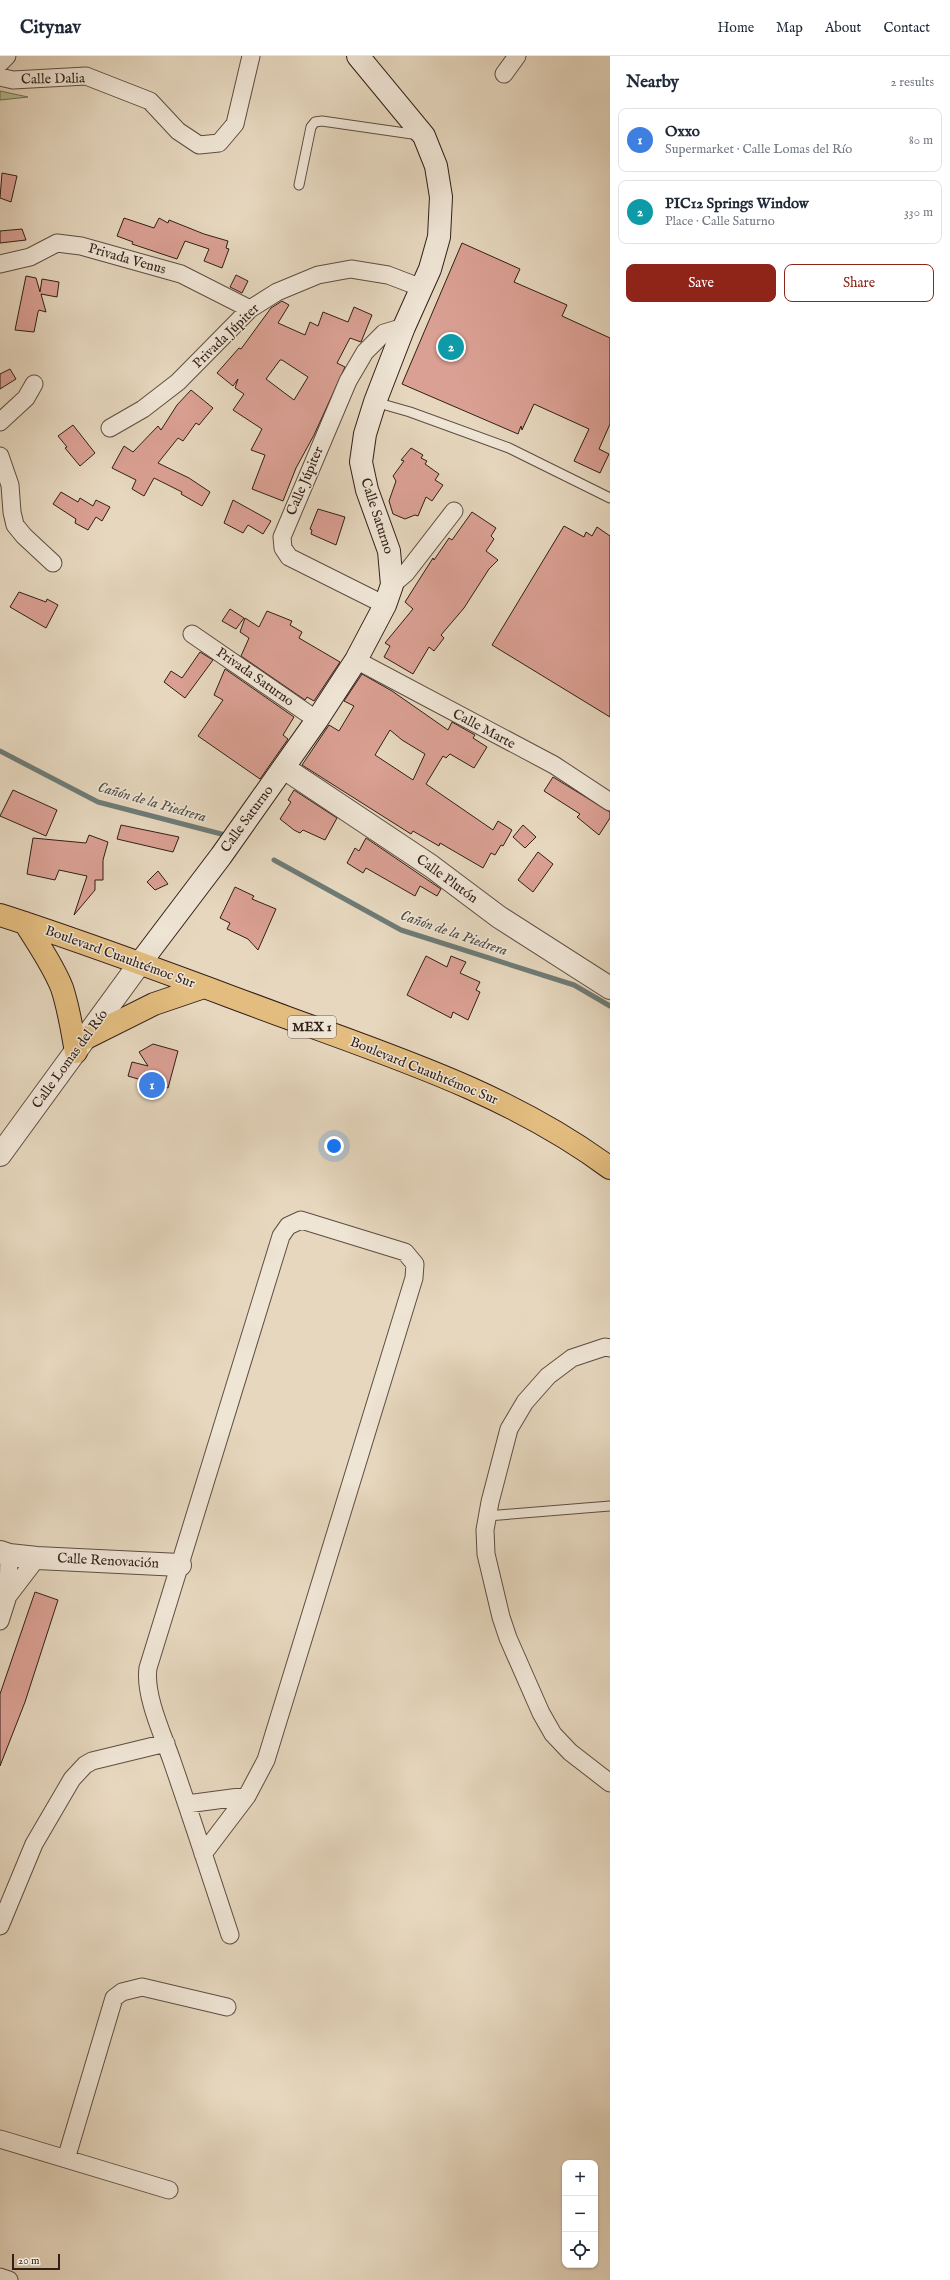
<!DOCTYPE html>
<html lang="en">
<head>
<meta charset="utf-8">
<style>
	body { margin:0; font-family:"IM FELL English",serif; background:#f2f2f3; color:#1f2937 }
	.controls { position:absolute; right:12px; bottom:12px; display:grid; overflow:hidden; border-radius:8px; box-shadow:0 1px 3px #0004 }
	.controls button { width:36px; height:36px; display:grid; place-items:center; padding:0; border:0; border-bottom:1px solid #e0e1e3; background:#fff; color:#1f2937; font:20px sans-serif }
	.scale { position:absolute; left:12px; bottom:10px; width:48px; box-sizing:border-box; padding-left:4px; border:2px solid #311f18; border-top:0; font-size:11px; line-height:14px; white-space:nowrap; color:#311f18; -webkit-text-stroke:3px #efe5d5; paint-order:stroke }
	.you { position:absolute; left:334px; top:1090px; width:14px; height:14px; margin:-10px; border:3px solid #fff; border-radius:50%; background:#1a73e8; box-shadow:0 0 0 6px #1a73e833 }
	.badge { display:grid; place-items:center; width:26px; height:26px; border-radius:50%; background:#8f2418; color:#fff; font-size:13px; font-weight:700 }
	.pin { position:absolute; translate:-50% -50%; border:2px solid #fff; box-shadow:0 1px 4px #0006 }
	.list { margin:0; padding:0; list-style:none }
	h2 { display:flex; justify-content:space-between; align-items:center; height:52px; margin:0; padding:0 16px; font-size:17px }
	h2 small { font-size:13px; font-weight:400; color:#747a83 }
	.list li { display:grid; grid-template-columns:26px 1fr auto; gap:12px; align-items:center; box-sizing:border-box; height:64px; margin:0 8px 8px; padding:0 8px; border:1px solid #e0e1e3; border-radius:8px }
	.list b { display:block; font-size:15px; white-space:nowrap }
	.list p { margin:0; font-size:13px; white-space:nowrap; color:#747a83 }
	.list em { font-size:13px; font-style:normal; color:#747a83 }
	.actions { display:flex; gap:8px; padding:12px 16px }
	.actions a { flex:1; padding:9px 0; border:1px solid #8f2418; border-radius:8px; text-align:center; font-size:14px; color:#8f2418 }
	.actions .main { background:#8f2418; color:#fff }
	.icon { flex:none; width:22px; height:22px; fill:none; stroke:currentColor; stroke-width:2; stroke-linecap:round; stroke-linejoin:round }
	.map { position:relative; flex:none; width:610px; height:2224px; overflow:hidden }
	header { display:flex; align-items:center; gap:24px; box-sizing:border-box; height:56px; padding:0 20px; background:#fff; border-bottom:1px solid #e0e1e3 }
	header strong { font-size:19px }
	nav { display:flex; gap:22px; margin-inline-start:auto; font-size:14px }
	main { display:flex }
	aside { flex:1; background:#fff }
	.map>svg:first-child { display:block }
</style>
</head>
<body>
<header>
<strong>Citynav</strong>
<nav><a>Home</a><a>Map</a><a>About</a><a>Contact</a></nav>
</header>
<main>
<div class="map">
<svg width="610" height="2224" viewBox="0 0 610 2224">
	<rect width="100%" height="100%" fill="#e6d7be"/>
	<filter id="stains"><feTurbulence type="fractalNoise" baseFrequency=".005" numOctaves="4"/><feColorMatrix values="0 0 0 0 .2 0 0 0 0 .09 0 0 0 0 .02 0 0 0 .5 -.17"/></filter>
	<radialGradient id="worn" r=".72"><stop offset=".6" stop-color="#630" stop-opacity="0"/><stop offset="1" stop-color="#630" stop-opacity=".3"/></radialGradient>
	<path fill="#b4be92" stroke="#726e55" d="M0 35 28 41 0 44Z"/>
	<g fill="none" stroke-linecap="round" stroke-linejoin="round">
		<path stroke="#6e7b76" stroke-width="5" d="M0 695 98 746 229 780
			M274 804 401 874 574 929 610 950"/>
	</g>
	<path fill="#daa093" stroke="#311f18" fill-rule="evenodd" d="M2 117 17 120 11 146 0 142Z
		M124 162 154 172 159 162 168 167 169 164 204 178 228 185 226 192 229 193 222 212 204 205 209 193 185 185 177 203 132 188 133 186 117 180Z
		M22 173 26 184 0 187V175Z
		M462 187 520 213 514 226 567 249 562 260 610 282V368L599 393 609 398 600 417 574 405 589 373 534 348 522 374 521 370 518 378 402 328Z
		M236 219 248 225 242 237 230 231Z
		M26 220 36 222 40 236 42 223 59 226 57 241 41 238 46 256 39 254 38 256 34 276 15 274Z
		M282 245 289 249 278 267 305 279 310 266 318 270 323 256 348 266 354 251 372 259 361 286 350 282 337 307 345 311 314 379 296 412 283 445 252 433 265 399 251 394 262 373 233 354 244 338 235 332 238 323 233 330 217 317 239 292 241 293 271 252ZM280 304H282L308 321 294 344 266 323Z
		M10 313 16 323 0 333V318Z
		M191 334 213 352 199 369 196 367 183 385 178 382 158 407 189 422 210 436 202 450 181 438 182 436 154 422 144 440 132 433 136 424 112 412 124 390 133 396 158 370 161 374 177 349Z
		M73 369 95 397 80 410 65 392 67 391 58 380Z
		M411 392 423 399 421 402 427 405 425 408 439 418 435 424 443 429 432 445 426 441 418 460 415 459 405 463 393 458 389 445 396 425 393 420 404 405 401 404Z
		M61 436 78 446 80 442 93 450 96 444 110 451 102 465 96 461 88 474 75 467 76 463 53 448Z
		M233 444 271 465 263 478 248 469 243 477 224 467Z
		M318 453 345 461 336 489 311 478 312 474 310 473Z
		M472 456 496 472 491 480 494 483 486 495 498 504 489 513 464 552 441 579 444 582 434 595 429 591 413 618 384 601 390 590 385 587 413 553 405 546 433 502 434 504 449 482 452 484Z
		M564 470 584 481 586 476 592 480 597 471 610 480V661L492 589Z
		M19 536 46 546 47 543 58 549 46 572 10 551Z
		M230 553 244 562 236 573 222 565Z
		M267 555 292 565 290 569 302 576 299 582 340 606 314 645 307 641 305 644 241 600 249 582 240 576 245 562 259 571Z
		M200 596 213 604 185 642 164 626 171 615 182 622Z
		M225 613 294 661 283 679 288 683 260 723 198 680 223 644 214 639Z
		M362 618 392 635 448 674 452 666 475 679 473 682 487 691 474 712 450 698 446 702 443 700 426 728 493 774 498 765 512 774 503 790 501 789 495 799 491 797 483 812 440 787 439 790 413 775 411 778 302 709 329 669 339 675 354 650 344 645ZM390 674 402 684 425 698 413 724 375 699Z
		M553 721 610 756V762L599 779 577 761 580 758 544 735Z
		M13 734 57 754 46 780 0 760Z
		M294 734 337 762 325 784 303 774 300 777 294 774 280 763 291 746 288 744Z
		M121 769 179 781 173 796 117 783Z
		M523 769 536 781 525 792 513 781Z
		M89 779 108 786 103 804V824H95V834L74 859 87 820 59 814 55 824 27 818 33 782 86 787Z
		M366 782 441 833 437 840 420 830 415 840 366 812 363 817 347 807 355 792 359 795Z
		M538 796 553 808 533 836 518 824Z
		M158 815 168 828 155 834 147 826Z
		M235 831 254 840 252 843 276 853 258 894 248 883 227 873 230 867 220 862Z
		M426 900 447 911 451 900 466 906 460 917 480 926 476 934 480 936 468 964 453 956 451 962 407 939Z
		M153 988 178 995 168 1032 128 1020 132 1006 148 1010 139 996Z
		M35 1536 58 1544 25 1646 0 1710V1638Z"/>
	<g fill="none" stroke-linecap="round" stroke-linejoin="round">
		<g stroke="#5e4d42" stroke-width="11">
			<path id="service" d="M299 129 311 71 315 66 322 65 419 79
				M375 346 410 356 509 392 610 442
				M487 1460 610 1450"/>
		</g>
		<g stroke="#5e4d42" stroke-width="19">
			<path id="minor" d="M0 7 7 0
				M504 18 517 0
				M0 21 13 24 86 20 150 45 178 75 199 89 219 87 235 68 251 0
				M0 208 30 201 57 187 81 190 181 218 250 253
				M0 366 26 342 34 328
				M110 372 143 353 178 326 250 253 277 236 318 219 351 213 388 219 422 232
				M0 400 10 429 12 456 15 469 24 480 53 507
				M392 529 406 517 454 455
				M385 549 289 501 283 492 282 481 348 325 365 296 384 277 404 271
				M192 578 317 664
				M356 604 554 709 610 746
				M610 1292 605 1291 572 1302 548 1320 525 1346 509 1373 490 1446 485 1474 486 1498 501 1561 508 1582 541 1657 553 1678 570 1696 610 1727
				M8 1540 37 1502
				M0 1565 8 1540 9 1499
				M187 1748 247 1740
				M203 1798 247 1740 266 1704 414 1222 415 1208 405 1196 301 1164 288 1170 281 1180 148 1612C144 1639 163 1679 172 1705 192 1763 211 1821 230 1879
				M0 1870 34 1788 72 1723 85 1709 92 1705 166 1687
				M0 2083 169 2134
				M66 2103 114 1942 122 1936 142 1931 227 1951
				M0 2221 9 2224"/>
		</g>
		<g stroke="#5e4d42" stroke-width="24">
			<path id="tertiary" d="M284 712 431 810 499 861 610 932
				M0 1099 140 907
				M0 1496 9 1499 37 1502 180 1509"/>
		</g>
		<g stroke="#311f18" stroke-width="24">
			<path id="secondary" d="M140 907 221 800 317 664 356 604 385 549 392 529 389 495 367 434 361 406 365 378 375 346 404 271 430 213 439 181 441 141 436 110 424 80 358 0"/>
		</g>
		<g stroke="#311f18" stroke-width="24">
			<path id="primary" d="M0 859C97 890 193 927 288 962 400 1003 513 1040 610 1112
				M25 867C38 888 53 909 62 932 69 953 72 974 76 996
				M86 982 154 948 204 931"/>
		</g>
		<use href="#service" stroke="#efe5d5" stroke-width="9"/>
		<use href="#minor" stroke="#efe5d5" stroke-width="17"/>
		<use href="#tertiary" stroke="#efe5d5" stroke-width="22"/>
		<use href="#secondary" stroke="#efe5d5" stroke-width="22"/>
		<use href="#primary" stroke="#e3bc7f" stroke-width="22"/>
	</g>
	<g text-anchor="middle" dominant-baseline="central" stroke-width="3" stroke-linejoin="round" paint-order="stroke">
		<rect fill="#efe5d5" stroke="#6a5a51" stroke-width="1" x="288" y="960" width="48" height="22" rx="3"/>
		<g font-size="13" font-weight="bold" fill="#311f18">
			<text x="312" y="971">MEX 1</text>
		</g>
		<g font-size="14" fill="#311f18" stroke="#efe5d5">
			<text transform="translate(53 23) rotate(-1)">Calle Dalia</text>
			<text transform="translate(127 203) rotate(16)">Privada Venus</text>
			<text transform="translate(226 280) rotate(-44)">Privada Júpiter</text>
			<text transform="translate(305 425) rotate(-67)">Calle Júpiter</text>
			<text transform="translate(377 460) rotate(72)">Calle Saturno</text>
			<text transform="translate(255 621) rotate(35)">Privada Saturno</text>
			<text transform="translate(484 673) rotate(28)">Calle Marte</text>
			<text transform="translate(247 763) rotate(-54)">Calle Saturno</text>
			<text transform="translate(447 823) rotate(36)">Calle Plutón</text>
			<text transform="translate(120 901) rotate(20)">Boulevard Cuauhtémoc Sur</text>
			<text transform="translate(70 1003) rotate(-54)">Calle Lomas del Río</text>
			<text transform="translate(424 1015) rotate(22)">Boulevard Cuauhtémoc Sur</text>
			<text transform="translate(108 1505) rotate(3)">Calle Renovación</text>
		</g>
		<g font-size="15" font-style="italic" fill="#4f4d47" stroke="#efe5d5">
			<text transform="translate(152 746) rotate(16)">Cañón de la Piedrera</text>
			<text transform="translate(454 877) rotate(19)">Cañón de la Piedrera</text>
		</g>
	</g>
	<rect width="100%" height="100%" filter="url(#stains)"/>
	<rect width="100%" height="100%" fill="url(#worn)"/>
</svg>
<div class="controls">
<button>+</button>
<button>−</button>
<button><svg class="icon" aria-label="locate" viewBox="0 0 24 24"><circle cx="12" cy="12" r="6"/><path d="M12 2v4M12 18v4M2 12h4M18 12h4"/></svg></button>
</div>
<div class="scale">20 m</div>
<div class="you"></div>
<div class="pin badge" style="left:152px;top:1029px;background:#3f7fe0">1</div>
<div class="pin badge" style="left:451px;top:291px;background:#0f9aa8">2</div>
</div>
<aside>
<h2>Nearby<small>2 results</small></h2>
<ul class="list">
<li><span class="badge" style="background:#3f7fe0">1</span><div><b>Oxxo</b><p>Supermarket · Calle Lomas del Río</p></div><em>80 m</em></li>
<li><span class="badge" style="background:#0f9aa8">2</span><div><b>PIC12 Springs Window</b><p>Place · Calle Saturno</p></div><em>330 m</em></li>
</ul>
<div class="actions"><a class="main">Save</a><a>Share</a></div>
</aside>
</main>
</body>
</html>
